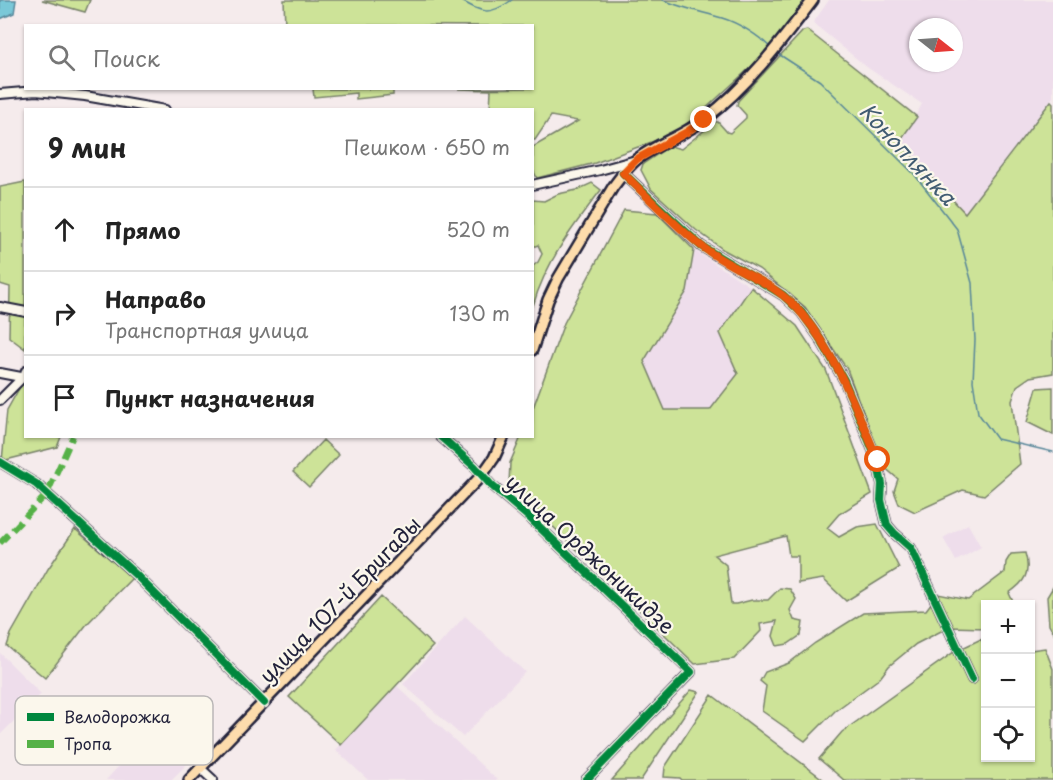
<!DOCTYPE html>
<html lang="ru">
<head>
<meta charset="utf-8">
<style>
	body { margin:0; font-family:"Playpen Sans",sans-serif; background:#f6f6f6; color:#222 }
	.controls { position:absolute; right:18px; bottom:18px; display:grid; overflow:hidden; border-radius:0px; box-shadow:0 2px 4px #0004 }
	.controls button { width:54px; height:54px; display:grid; place-items:center; padding:0; border:0; border-bottom:2px solid #e0e0e0; background:#fff; color:#222; font:30px sans-serif }
	.compass { position:absolute; left:909px; top:18px; width:54px; height:54px; border-radius:50%; background:#fff; box-shadow:0 2px 4px #0004; rotate:107deg }
	.stop { position:absolute; width:18px; height:18px; margin:-14px; border:4px solid #ea580c; border-radius:50%; background:#fff }
	.stop.end { background:#ea580c; border-color:#fff; box-shadow:0 2px 6px #0008 }
	.list { margin:0; padding:0; list-style:none }
	h2 { display:flex; justify-content:space-between; align-items:center; height:78px; margin:0; padding:0 24px; font-size:26px }
	h2 small { font-size:20px; font-weight:400; color:#767676 }
	.list li { display:grid; grid-template-columns:39px 1fr auto; gap:18px; align-items:center; box-sizing:border-box; height:84px; padding:0 24px; border-top:2px solid #e0e0e0 }
	.list b { display:block; font-size:22px; white-space:nowrap }
	.list p { margin:0; font-size:20px; white-space:nowrap; color:#767676 }
	.list em { font-size:20px; font-style:normal; color:#767676 }
	.icon { flex:none; width:33px; height:33px; fill:none; stroke:currentColor; stroke-width:2; stroke-linecap:round; stroke-linejoin:round }
	.map { position:relative; flex:none; width:1053px; height:780px; overflow:hidden }
	.search { position:absolute; background:#fff; box-shadow:0 2px 4px #0004; left:24px; top:24px; width:510px; height:66px; display:flex; align-items:center; gap:15px; box-sizing:border-box; padding:0 21px; border-radius:0px; color:#767676; font-size:22px }
	.panel { position:absolute; background:#fff; box-shadow:0 2px 4px #0004; left:24px; top:108px; width:510px; height:330px; border-radius:0px }
	.map>svg:first-child { display:block }
</style>
</head>
<body>
<div class="map">
<svg width="1053" height="780" viewBox="0 0 1053 780">
	<rect width="100%" height="100%" fill="#f5ebec"/>
	<filter id="ink" filterUnits="userSpaceOnUse"><feTurbulence type="fractalNoise" baseFrequency=".0167" numOctaves="2"/><feDisplacementMap in="SourceGraphic" scale="12" xChannelSelector="R" yChannelSelector="G"/><feConvolveMatrix kernelMatrix="1 2 1 2 8 2 1 2 1" color-interpolation-filters="sRGB"/></filter>
	<g filter="url(#ink)">
		<path fill="#eeddeb" fill-rule="evenodd" d="M829 0H1053V97L965 213 899 145 922 104 868 68 813 23ZM918 27H954V63H918Z
			M694 250 751 287 721 333 738 374 710 410H665L644 361 687 291Z
			M968 524 981 547 956 561 943 538Z
			M465 616 525 672 463 737 403 684Z
			M0 653 41 694 0 735Z
			M397 686 497 780H368L336 750Z
			M153 729 189 762 171 780H106Z"/>
		<path fill="#cde398" stroke="#78826a" stroke-width="1.5" d="M42 0H90L85 12Z
			M284 0H805L766 53 703 111 673 134 595 163 537 178 533 170V147L578 121 551 116 535 140H533L532 110 490 109 491 90 458 89 532 88V26L285 25Z
			M807 30 917 117 899 142 965 213 1051 101 1053 103V373L1030 377 1017 386 1012 401 1020 464 984 495 963 490 915 512 899 504 894 491 898 479 883 466 847 369 805 307 759 269 724 250 696 230 651 189 641 170 643 164 670 146 681 149 715 122H718L727 132 730 133 746 118V115L737 105 738 101 803 31Z
			M313 89H393V95L356 99V93L314 97Z
			M25 182V349L9 337 10 287 0 284V187Z
			M592 183 601 190C574 225 545 263 533 306V266L538 262 542 254 538 245 533 247V200L544 201 558 194 577 190Z
			M624 210 657 213 694 250 687 291 644 361 665 410H710L738 374 720 333 751 287 797 326 826 370 872 494 839 514 827 528 839 537 857 527 877 524 899 568 846 601 823 579 798 583V556H789L786 536 714 555 726 565 731 604H736L752 600H768L780 588 790 589 796 599 790 610 794 620 803 622 801 635 788 644 777 646 773 636 777 621 760 624 761 631 734 659 695 664 509 484 510 463 521 437 532 436 533 408 564 323Z
			M25 378 26 436 61 437 57 447 2 461 7 410Z
			M1053 387V435L1027 422 1037 388Z
			M323 440 339 455 309 487 293 472Z
			M75 529 132 578 87 624 45 678 7 646 11 634 48 569Z
			M1025 553C1031 573 1025 582 1009 593L1014 604H986L985 628 949 627 916 644 889 666 880 678 835 711 805 741 762 711 766 686 760 681 765 672 789 663 815 643 863 613 926 610 938 594 968 600 1005 572 1006 562 1011 554Z
			M1053 587V632L1049 625 1047 597Z
			M381 597 433 646 341 745 289 697Z
			M981 639 986 650V758H1030L1031 650 1045 648 1053 669V780H844L819 759 842 732 954 652Z
			M691 690 699 692 641 780H612Z
			M712 695 824 780H682L680 778 664 777 665 767Z"/>
		<path fill="#7ac8d8" stroke="#578699" stroke-width="1.5" d="M0 0H16L14 13 0 19Z"/>
		<g fill="none" stroke-linecap="round" stroke-linejoin="round">
			<path stroke="#578699" stroke-width="1.5" d="M460 0C483 13 489 16 512 0
				M663 0C682 8 702 12 722 18 739 23 759 36 771 48
				M777 53 820 81 914 174 957 229 972 283 975 340 973 381 978 413 997 439 1053 452"/>
			<g stroke="#22223b" stroke-width="12">
				<path id="minor" d="M0 94 36 91 85 96 165 110
					M623 173 701 246 783 295 802 313 819 337 844 380 877 460 882 484 881 500 887 525 894 533 911 548 972 679
					M532 185 600 170 636 160
					M0 307 26 312
					M0 373 21 377
					M0 400 25 375 26 371
					M440 436 474 466 491 485 531 519 691 672 586 780
					M0 462 36 484 137 576 264 703
					M200 768 213 780"/>
			</g>
			<g stroke="#22223b" stroke-width="14">
				<path id="major" d="M532 350 548 300 558 279 613 187C620 178 627 167 637 159 657 144 684 135 705 119 747 87 781 42 813 0
					M189 780 482 475 494 458 504 436"/>
			</g>
			<use href="#minor" stroke="#fbf7ec" stroke-width="8"/>
			<use href="#major" stroke="#fddcac" stroke-width="9"/>
			<path stroke="#55b146" stroke-width="6" stroke-dasharray="12 6" stroke-linecap="butt" d="M0 543 47 494 73 436"/>
			<g stroke="#fbf7ec" stroke-width="11">
				<path id="cycleway" d="M623 173 701 246 783 295 802 313 819 337 844 380 877 460 882 484 881 500 887 525 894 533 911 548 972 679
					M440 436 474 466 491 485 531 519 691 672 586 780
					M0 462 36 484 137 576 264 703"/>
			</g>
			<use href="#cycleway" stroke="#00873e" stroke-width="8"/>
		</g>
	</g>
	<g fill="none" stroke-linecap="round" stroke-linejoin="round" filter="url(#ink)">
		<path stroke="#ea580c" stroke-width="8" d="M704 120 687 132 637 159 623 173C648 197 673 224 700 245 732 271 776 281 802 314 837 356 856 409 878 460"/>
	</g>
	<g text-anchor="middle" dominant-baseline="central" stroke-width="4.5" stroke-linejoin="round" paint-order="stroke">
		<g font-size="21" fill="#22223b" stroke="#fbf7ec">
			<text transform="translate(591 553) rotate(43)">улица Орджоникидзе</text>
			<text transform="translate(339 599) rotate(-46)">улица 107-й Бригады</text>
		</g>
		<g font-size="22" font-style="italic" fill="#415c72" stroke="#fbf7ec">
			<text transform="translate(909 153) rotate(47)">Коноплянка</text>
		</g>
	</g>
	<rect x="15" y="696" width="198" height="69" rx="9" fill="#fbf7ec" stroke="#bab7b7" stroke-width="1.5"/>
	<rect x="27" y="713" width="27" height="8" fill="#00873e"/>
	<rect x="27" y="740" width="27" height="8" fill="#55b146"/>
	<g font-size="16" fill="#22223b">
		<text x="64" y="723">Велодорожка</text>
		<text x="64" y="750">Тропа</text>
	</g>
</svg>
<div class="controls">
<button>+</button>
<button>−</button>
<button><svg class="icon" aria-label="locate" viewBox="0 0 24 24"><circle cx="12" cy="12" r="6"/><path d="M12 2v4M12 18v4M2 12h4M18 12h4"/></svg></button>
</div>
<svg class="compass" viewBox="-18 -18 36 36"><path d="M0-13l5 13h-10z" fill="#e53935"/><path d="M0 13l5-13h-10z" fill="#767676"/></svg>
<div class="stop" style="left:878px;top:460px"></div>
<div class="stop end" style="left:704px;top:120px"></div>
<div class="search"><svg class="icon" aria-label="search" viewBox="0 0 24 24"><circle cx="10" cy="10" r="6"/><path d="M15 15l6 6"/></svg>Поиск</div>
<section class="panel">
<h2>9 мин<small>Пешком · 650 m</small></h2>
<ul class="list">
<li><svg class="icon" aria-label="ahead" viewBox="0 0 24 24"><path d="M12 20V5M6 11l6-6 6 6"/></svg><div><b>Прямо</b></div><em>520 m</em></li>
<li><svg class="icon" aria-label="right" viewBox="0 0 24 24"><path d="M7 20v-9h11M14 6l5 5-5 5"/></svg><div><b>Направо</b><p>Транспортная улица</p></div><em>130 m</em></li>
<li><svg class="icon" aria-label="arrive" viewBox="0 0 24 24"><path d="M6 21V4h12l-3 4 3 4H6"/></svg><div><b>Пункт назначения</b></div></li>
</ul>
</section>
</div>
</body>
</html>
